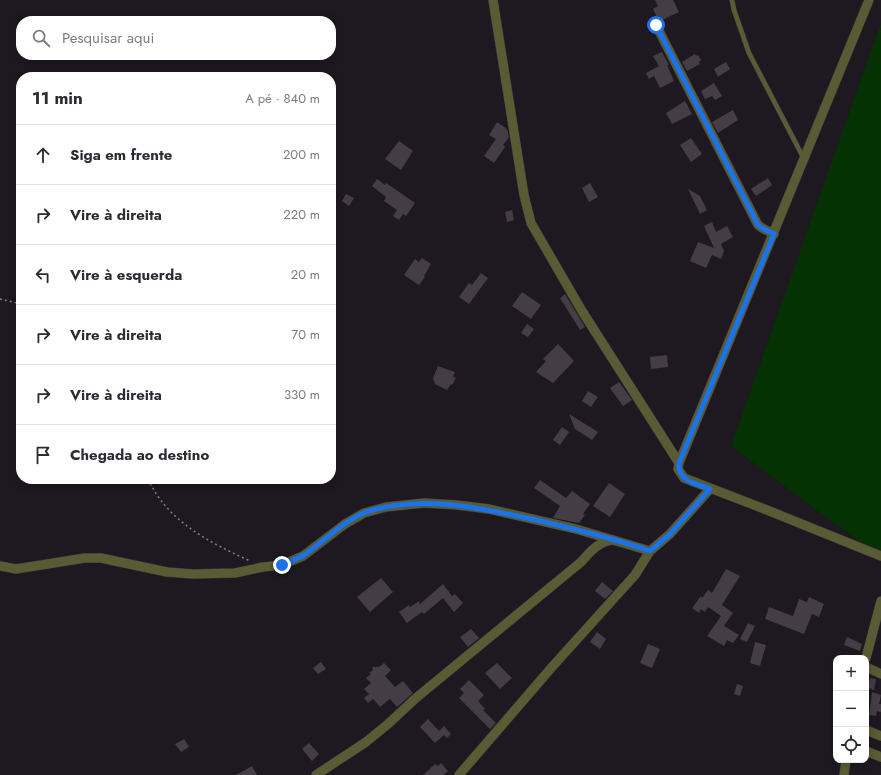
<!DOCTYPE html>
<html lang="pt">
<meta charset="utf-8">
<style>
body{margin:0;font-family:Jost,sans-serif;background:#f7f7f7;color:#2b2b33}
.controls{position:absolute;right:12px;bottom:12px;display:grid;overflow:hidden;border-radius:8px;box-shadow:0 2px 10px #0003}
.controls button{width:36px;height:36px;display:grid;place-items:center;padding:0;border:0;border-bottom:1px solid #e1e1e2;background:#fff;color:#2b2b33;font:20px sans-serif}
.stop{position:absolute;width:12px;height:12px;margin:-9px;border:3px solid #1a73e8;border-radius:50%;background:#fff}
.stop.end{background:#1a73e8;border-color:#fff;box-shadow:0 1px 4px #0008}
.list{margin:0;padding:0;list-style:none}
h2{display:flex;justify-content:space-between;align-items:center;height:52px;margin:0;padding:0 16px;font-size:17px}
h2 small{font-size:13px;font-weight:400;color:#7c7c81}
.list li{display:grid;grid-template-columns:26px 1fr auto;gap:12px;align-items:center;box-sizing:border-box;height:60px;padding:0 16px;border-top:1px solid #e1e1e2}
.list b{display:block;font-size:15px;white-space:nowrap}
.list em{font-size:13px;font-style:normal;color:#7c7c81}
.icon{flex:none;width:22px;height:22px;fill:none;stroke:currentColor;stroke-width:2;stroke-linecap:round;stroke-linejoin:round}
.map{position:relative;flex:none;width:881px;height:775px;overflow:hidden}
.search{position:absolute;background:#fff;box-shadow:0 2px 10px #0003;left:16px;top:16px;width:320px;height:44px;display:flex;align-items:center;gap:10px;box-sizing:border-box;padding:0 14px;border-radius:16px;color:#7c7c81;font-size:15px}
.panel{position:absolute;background:#fff;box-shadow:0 2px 10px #0003;left:16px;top:72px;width:320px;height:412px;border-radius:16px}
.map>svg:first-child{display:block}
.green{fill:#043202}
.building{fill:#443d46}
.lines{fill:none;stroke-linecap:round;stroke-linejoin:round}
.lane-casing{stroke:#3a343c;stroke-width:5.5}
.street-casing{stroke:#3a343c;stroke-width:10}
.path{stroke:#837e85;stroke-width:1.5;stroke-dasharray:2 3;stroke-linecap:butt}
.lane{stroke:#595b34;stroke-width:4.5}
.street{stroke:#595b34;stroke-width:9}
.route{stroke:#1a73e8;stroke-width:5}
</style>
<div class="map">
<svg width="881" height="775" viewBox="0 0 881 775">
<rect width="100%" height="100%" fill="#1e1820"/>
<!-- green -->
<path class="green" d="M881 23V558L731 446Z"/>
<!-- building -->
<path class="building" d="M655 0H673L679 12 660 21 658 19 653 9 658 6Z
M662 52 669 65H667L674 81 660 88 654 76 649 79 646 73 659 66 653 56Z
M695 54 696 56 698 55 701 60 699 62 700 64 687 71 682 62Z
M726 62 730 69 718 77 714 69Z
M714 83 722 96 715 100 712 96 705 99 701 91Z
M685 101 692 114 672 124 666 113Z
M733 110 738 120 718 133 712 122Z
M497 122 507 129 509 137 503 145 505 147 494 163 484 156 496 139 489 135Z
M691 138 702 154 691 162 680 145Z
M399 141 413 151 401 170 385 159Z
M768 178 772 185 756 196 751 189Z
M377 179 385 185 386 183 415 203 406 216 403 214 399 220 393 216 397 210 384 201 386 197 372 186Z
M590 183 598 197 589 202 582 188Z
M688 189 700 196 707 210 700 214Z
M346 194 354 198 349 206 342 201Z
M512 210 514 220 507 222 505 212Z
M712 222 716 232 727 226 733 237 721 244 724 251 721 259 712 255 706 268 690 261 698 242 714 248 704 226Z
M422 258 431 264 424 276 425 277 419 285 404 275 415 259 419 262Z
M481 273 488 278 469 304 459 297 469 283 472 285Z
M522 292 541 305 531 319 512 306Z
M565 294 585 327 580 330 560 298Z
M527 324 534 329 528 337 521 333Z
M558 344 574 361 553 383 536 372 546 361 543 359Z
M667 355 668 367 651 369 650 357Z
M438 366 455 372 453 377 456 378 452 385 451 384 447 390 435 384 433 378Z
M619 382 632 400 623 406 610 388Z
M588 391 598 397 591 407 582 401Z
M569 414 598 432 592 440 575 429Z
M562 427 569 432 560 445 553 440Z
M540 480 566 498 572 491 590 504 583 514 585 515 579 523 553 518 560 506 534 488Z
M609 483 625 494 610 517 593 506Z
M726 569 740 576 722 605 733 613 724 626 739 635 733 643 727 640 724 646 707 636 721 616 708 607 705 612 701 609 699 613 692 608 701 596 702 598 708 590 712 593Z
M381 578 393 592 370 612 357 597Z
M602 582 613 591 605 599 595 591Z
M443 584 452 596 455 594 463 603 454 612 443 598 424 614 422 612 407 623 399 612 409 605 410 607 419 601 420 604Z
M809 597 824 604 819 617 812 614 804 634 765 619 769 607 793 616 799 599 807 602Z
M748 623 755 626 747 642 740 639Z
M471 629 479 638 468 647 460 637Z
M597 632 606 639 600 649 590 642Z
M847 637 862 644 860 651 844 645Z
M755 642 766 645 760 666 750 663Z
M648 644 660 649 652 668 640 663Z
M321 662 326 669 318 674 313 668Z
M384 663 391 670 385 676 395 687 403 681 413 693 397 707 390 699 380 707 373 699 368 703 364 698 369 694 364 689 371 683 366 678 371 674 369 673 373 670 372 667H379Z
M497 663 512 678 500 689 485 673Z
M870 678 876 679 874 690 868 688Z
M469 680 484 695 478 701 485 709 483 710 496 723 490 729 459 698 464 693 460 689Z
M737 684 743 686 740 696 734 694Z
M872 692 881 695 879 704H881V712L877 711 876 716 869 715Z
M428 719 439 731 444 726 451 734 447 738 444 735 435 743 420 727Z
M184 739 189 747 181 752 175 744Z
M309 743 319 754 312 761 302 749Z
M441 763 448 771 443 775H423L435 764 438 766Z
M252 766 257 775H236Z"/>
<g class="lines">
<defs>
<path id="lane" d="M732 0 734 10 749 53 804 159"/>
<path id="street" d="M493 0 524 195 531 223 582 311 679 463
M869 0 679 463 678 469 684 478 767 510 881 556
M656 25 758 225 762 228 774 234
M0 566 16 569 85 558H101L167 572 193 574 235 573 263 567 282 565 303 556 345 524 364 513 386 507 424 503 457 505 489 509 576 529 650 551
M866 658 881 601
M866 667 881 674
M866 730 881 736
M866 751 881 757
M316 775 366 742 388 724 416 698 581 562C590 552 598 542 612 540
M459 775 552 667 635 575 650 551 670 534 710 489
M844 775 846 760"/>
</defs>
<!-- lane casing -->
<use href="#lane" class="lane-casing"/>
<!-- street casing -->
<use href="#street" class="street-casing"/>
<!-- path -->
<path class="path" d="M0 299 17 303 21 306
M148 479C168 522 209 542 250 561"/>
<!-- lane -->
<use href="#lane" class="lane"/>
<!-- street -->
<use href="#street" class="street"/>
</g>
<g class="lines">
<!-- route -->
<path class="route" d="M282 565C289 562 297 559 304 555 323 542 345 520 366 512 422 494 481 508 536 520 575 529 613 538 650 551L670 534 710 489C697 484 677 481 679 463L774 234 762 228 758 225 656 25"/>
</g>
</svg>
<div class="controls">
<button>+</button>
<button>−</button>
<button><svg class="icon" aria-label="locate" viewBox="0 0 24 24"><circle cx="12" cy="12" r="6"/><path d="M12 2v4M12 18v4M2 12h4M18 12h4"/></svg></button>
</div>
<div class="stop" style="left:656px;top:25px"></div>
<div class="stop end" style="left:282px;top:565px"></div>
<div class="search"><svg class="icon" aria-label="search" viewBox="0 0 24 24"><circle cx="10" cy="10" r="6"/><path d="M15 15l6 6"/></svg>Pesquisar aqui</div>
<section class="panel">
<h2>11 min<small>A pé · 840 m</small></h2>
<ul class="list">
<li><svg class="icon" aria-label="ahead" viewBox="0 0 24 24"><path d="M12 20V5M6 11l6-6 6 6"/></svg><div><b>Siga em frente</b></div><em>200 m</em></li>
<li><svg class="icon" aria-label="right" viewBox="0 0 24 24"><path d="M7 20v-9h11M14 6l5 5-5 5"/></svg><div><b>Vire à direita</b></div><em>220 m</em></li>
<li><svg class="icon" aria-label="left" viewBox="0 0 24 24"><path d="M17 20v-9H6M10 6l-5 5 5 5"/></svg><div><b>Vire à esquerda</b></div><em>20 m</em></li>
<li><svg class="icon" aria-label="right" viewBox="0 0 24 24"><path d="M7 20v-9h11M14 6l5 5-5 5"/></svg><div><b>Vire à direita</b></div><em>70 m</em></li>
<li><svg class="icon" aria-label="right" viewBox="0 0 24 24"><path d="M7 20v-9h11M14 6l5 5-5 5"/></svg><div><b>Vire à direita</b></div><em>330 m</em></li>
<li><svg class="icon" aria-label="arrive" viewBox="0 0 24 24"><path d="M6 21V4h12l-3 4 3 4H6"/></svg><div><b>Chegada ao destino</b></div></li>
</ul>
</section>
</div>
